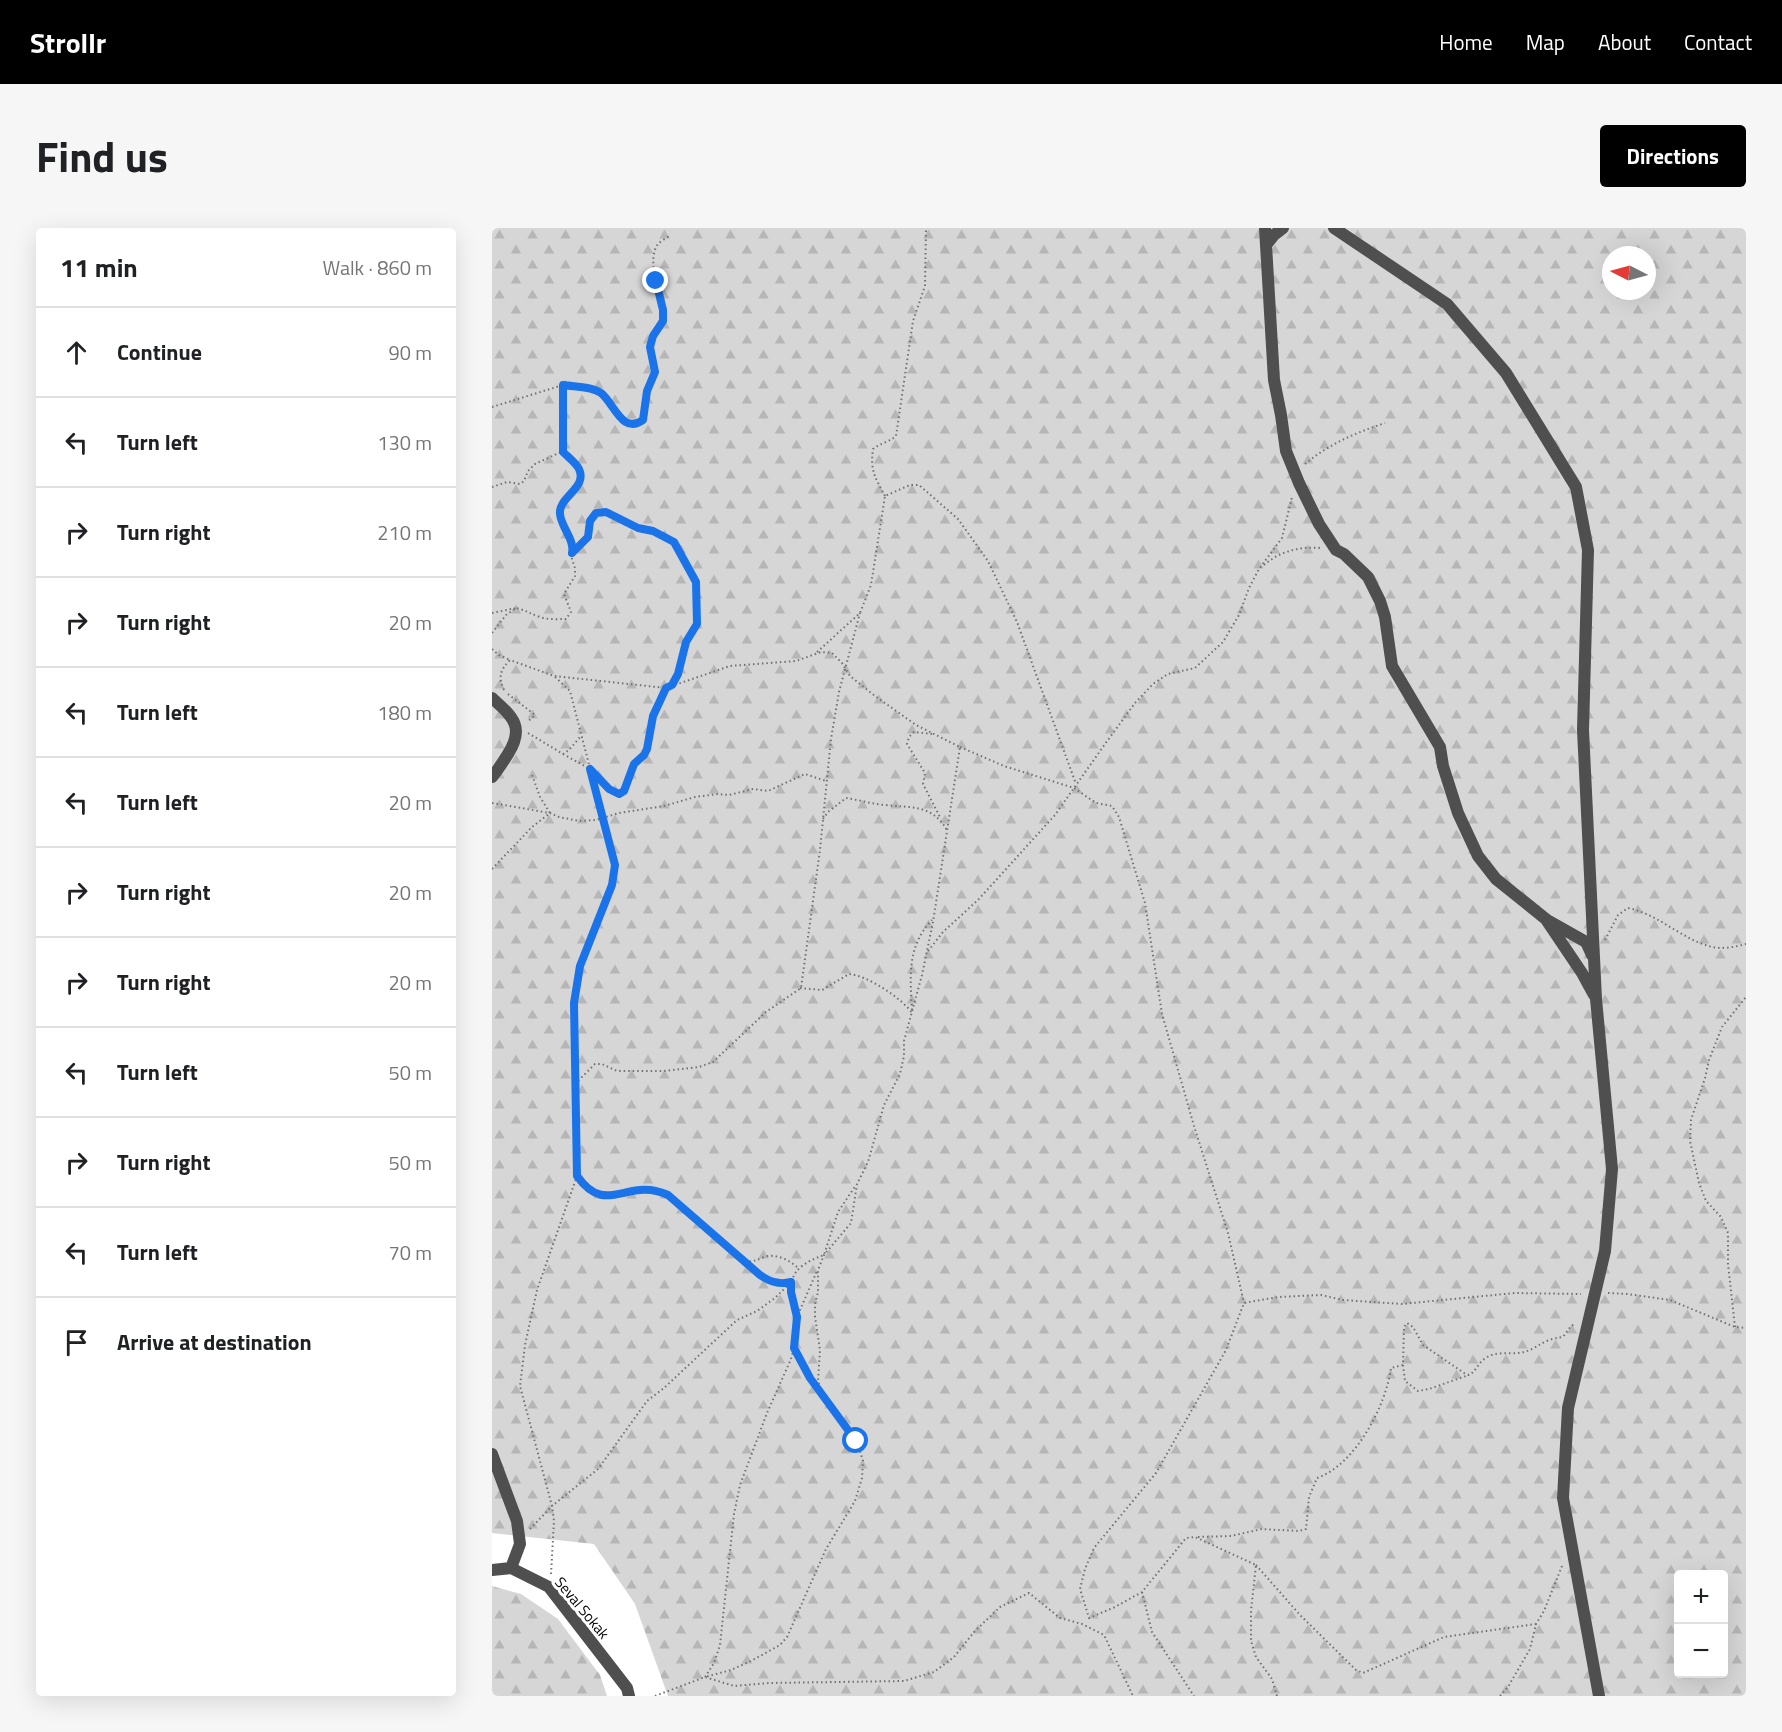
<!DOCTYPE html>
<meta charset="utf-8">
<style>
body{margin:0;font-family:"Titillium Web",sans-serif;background:#f6f6f6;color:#202124}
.controls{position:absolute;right:18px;bottom:18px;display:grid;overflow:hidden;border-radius:6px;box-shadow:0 6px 24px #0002}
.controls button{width:54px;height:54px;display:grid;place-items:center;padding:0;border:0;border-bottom:2px solid #e0e0e0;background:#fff;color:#202124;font:30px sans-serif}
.compass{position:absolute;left:1110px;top:18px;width:54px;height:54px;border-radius:50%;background:#fff;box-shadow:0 6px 24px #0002;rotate:276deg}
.stop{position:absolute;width:18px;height:18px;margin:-14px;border:4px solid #1a73e8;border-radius:50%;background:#fff}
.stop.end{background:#1a73e8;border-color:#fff;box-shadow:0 2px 6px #0008}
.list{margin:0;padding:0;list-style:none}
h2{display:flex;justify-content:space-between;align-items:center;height:78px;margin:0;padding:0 24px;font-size:26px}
h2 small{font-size:20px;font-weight:400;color:#757577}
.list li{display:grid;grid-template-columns:39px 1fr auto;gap:18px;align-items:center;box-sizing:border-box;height:90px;padding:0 24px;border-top:2px solid #e0e0e0}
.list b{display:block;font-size:22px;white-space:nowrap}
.list em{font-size:20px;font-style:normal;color:#757577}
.icon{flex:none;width:33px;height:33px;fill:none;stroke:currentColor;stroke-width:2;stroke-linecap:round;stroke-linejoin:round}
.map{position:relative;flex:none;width:1254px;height:1468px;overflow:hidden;border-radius:6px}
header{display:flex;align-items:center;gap:36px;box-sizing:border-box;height:84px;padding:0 30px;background:#000;color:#fff}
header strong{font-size:28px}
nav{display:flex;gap:33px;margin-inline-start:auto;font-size:21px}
.intro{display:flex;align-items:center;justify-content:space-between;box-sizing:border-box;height:144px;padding:0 36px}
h1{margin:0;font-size:42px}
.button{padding:15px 27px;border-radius:6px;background:#000;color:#fff;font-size:21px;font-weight:700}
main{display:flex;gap:36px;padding:0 36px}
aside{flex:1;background:#fff;border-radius:6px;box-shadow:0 6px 24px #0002}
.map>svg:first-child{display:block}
.forest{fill:url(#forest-firs);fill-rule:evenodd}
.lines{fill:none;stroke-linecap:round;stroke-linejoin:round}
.path{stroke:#717171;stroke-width:2;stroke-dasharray:1.5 3;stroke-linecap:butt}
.street{stroke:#4f4f4f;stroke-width:12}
.route{stroke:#1a73e8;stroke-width:8}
.labels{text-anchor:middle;stroke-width:6;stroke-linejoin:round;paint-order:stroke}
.street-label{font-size:15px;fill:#000;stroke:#fff}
</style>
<header>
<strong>Strollr</strong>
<nav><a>Home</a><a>Map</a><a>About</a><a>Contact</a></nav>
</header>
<div class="intro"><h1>Find us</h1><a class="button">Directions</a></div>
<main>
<aside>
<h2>11 min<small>Walk · 860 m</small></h2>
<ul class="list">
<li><svg class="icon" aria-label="ahead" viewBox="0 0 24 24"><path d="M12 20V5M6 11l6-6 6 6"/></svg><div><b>Continue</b></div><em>90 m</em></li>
<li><svg class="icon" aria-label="left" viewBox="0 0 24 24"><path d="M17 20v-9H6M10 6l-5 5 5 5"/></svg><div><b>Turn left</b></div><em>130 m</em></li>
<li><svg class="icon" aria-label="right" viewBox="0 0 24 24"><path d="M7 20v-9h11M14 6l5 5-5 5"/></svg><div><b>Turn right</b></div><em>210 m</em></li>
<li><svg class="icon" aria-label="right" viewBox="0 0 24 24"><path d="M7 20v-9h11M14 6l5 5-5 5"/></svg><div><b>Turn right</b></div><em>20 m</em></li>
<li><svg class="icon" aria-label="left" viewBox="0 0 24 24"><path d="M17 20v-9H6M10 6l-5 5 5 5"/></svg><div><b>Turn left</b></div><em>180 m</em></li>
<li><svg class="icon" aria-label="left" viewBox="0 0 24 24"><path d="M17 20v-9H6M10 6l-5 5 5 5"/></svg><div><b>Turn left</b></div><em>20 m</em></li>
<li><svg class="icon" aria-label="right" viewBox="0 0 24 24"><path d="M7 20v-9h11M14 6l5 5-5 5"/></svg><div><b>Turn right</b></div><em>20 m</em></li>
<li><svg class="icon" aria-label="right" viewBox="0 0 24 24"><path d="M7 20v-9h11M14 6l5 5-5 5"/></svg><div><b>Turn right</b></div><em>20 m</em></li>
<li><svg class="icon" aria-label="left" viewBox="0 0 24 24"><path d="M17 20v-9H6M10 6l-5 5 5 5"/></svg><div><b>Turn left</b></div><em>50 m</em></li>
<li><svg class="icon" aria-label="right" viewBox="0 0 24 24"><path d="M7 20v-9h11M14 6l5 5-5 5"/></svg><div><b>Turn right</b></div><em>50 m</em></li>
<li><svg class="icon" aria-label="left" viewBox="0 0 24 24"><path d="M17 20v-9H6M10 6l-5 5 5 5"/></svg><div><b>Turn left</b></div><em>70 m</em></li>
<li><svg class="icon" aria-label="arrive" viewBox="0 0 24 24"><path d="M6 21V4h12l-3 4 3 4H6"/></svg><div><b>Arrive at destination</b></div></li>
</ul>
</aside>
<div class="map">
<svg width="1254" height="1468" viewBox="0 0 1254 1468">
<defs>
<pattern id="forest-firs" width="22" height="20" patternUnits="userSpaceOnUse" patternTransform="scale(1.5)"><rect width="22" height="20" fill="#d6d6d6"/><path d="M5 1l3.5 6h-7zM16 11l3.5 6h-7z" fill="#b6b6b6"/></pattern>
</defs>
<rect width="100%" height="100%" fill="#fff"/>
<!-- forest -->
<path class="forest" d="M0 0H1254V1468H176L143 1376 102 1316 0 1305ZM1119 27H1155V63H1119ZM1186 1346H1232V1446H1186Z
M0 1358 29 1366 66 1391 108 1447 115 1468H0Z"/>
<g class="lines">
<!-- path -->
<path class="path" d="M0 179 71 157
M813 236C837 216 863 205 893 195
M0 259 15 254 28 256 32 253 36 243 43 236 71 223
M393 268C383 249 378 243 381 221 389 215 397 214 404 208L421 93 433 58 434 0
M80 325 96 309 98 293 104 285C121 283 131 294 146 300 158 304 170 306 180 313 198 327 212 377 204 398 201 406 195 411 193 418 188 432 187 445 180 457
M772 337C787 324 807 318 828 320
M0 385 24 380
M0 405 14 387 24 380C33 382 39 386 48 389 56 392 66 391 74 391L79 384 72 366 83 348V340L80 331 81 319 67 287 68 279 84 260 88 247 87 239 71 223V157C83 159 99 158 108 165 121 175 130 207 151 192L155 163 163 144 158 119 161 108 171 93 172 87C168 70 154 32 166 16 169 13 174 10 178 8
M0 421 7 427 18 432
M325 424 368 385 379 357 393 268 418 257H427L466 291 496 333 525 394 584 556
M12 462C6 449 8 442 18 432L62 448 174 460 238 438 304 433 329 424 340 425 350 435 358 448 383 468 424 497 468 519 441 694 430 747 412 813V828L408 846 392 877 376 934 365 956 359 995 332 1027 326 1042V1064L323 1076V1089L328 1122 326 1153 331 1168 365 1213 371 1233 370 1250 363 1273 334 1321 295 1409 288 1417 259 1433 239 1442 213 1449
M16 466 43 487 35 494
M36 505 71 526 77 522 89 508
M440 506 422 504 417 509 415 516 433 545 431 556 449 591
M468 519 512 538 582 560 604 575 620 578 627 589 653 675 670 786 702 898 736 1005 752 1075
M71 526 98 541 117 562 127 566 132 563 142 536 152 527 155 521 161 488 173 460
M0 575 58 585 67 589 87 593 104 592 127 585 172 578 203 569 226 566 237 567 261 561 276 563 313 546 334 553
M331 591 336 584 354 570C367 572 380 576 393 577 420 580 441 576 456 604
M0 641 40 599 58 585 48 569 40 547
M1113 712 1126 687 1136 680C1166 686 1188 710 1217 718 1228 722 1243 719 1254 716
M436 723 451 704 486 672 563 587 613 516 643 475 661 456 676 446 703 440 731 414 747 387 757 360 767 341 790 310 800 269
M308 760 330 762 357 746C374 747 410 770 420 785
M420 782C418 748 415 718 440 692
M83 856 103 836H110L125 843H172L207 839 221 834 274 784 309 760 328 622 339 511 347 464 368 385
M85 948 101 965 113 969 153 960 165 962 176 967 268 1047C278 1054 287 1057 299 1054
M253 1033C261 1034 265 1032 272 1029 283 1025 298 1032 306 1040
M1116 1065 1135 1066 1178 1072 1243 1099 1254 1100
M305 1089C296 1054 294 1041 332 1027L346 984 364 957
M1243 1099 1236 1036V1005L1229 989 1214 973 1207 955 1198 913 1199 892 1213 850 1217 832 1230 799 1254 769
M303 1122 329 1166
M911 1137 913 1153 926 1163 937 1161 977 1147
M38 1301 60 1278 28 1158 33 1117 45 1062 85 948 82 775 88 738 120 657 123 637 78 463 62 448
M706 1309 739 1308 770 1301 807 1303 814 1301 817 1269 825 1250C863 1237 894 1178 899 1140L911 1137 912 1099 915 1095 921 1099 931 1117 972 1145 977 1147C985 1143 986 1134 994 1130 1003 1123 1017 1126 1027 1125 1046 1122 1049 1111 1071 1109L1079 1098 1083 1096
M764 1337 808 1387 864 1442 871 1445 952 1409 1044 1396
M59 1346 62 1293 60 1278 106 1241 155 1173 172 1160 245 1092 265 1083 283 1070 299 1054
M650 1364 660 1404 702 1468
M213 1449 222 1435 228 1417 242 1286 248 1257 275 1185 299 1131 302 1120 305 1089 325 1043
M163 1468 213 1449 242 1458 277 1455 412 1453 442 1444 462 1429 482 1404 508 1379 537 1365 568 1390 590 1396 612 1407 641 1468
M785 1468 780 1451 764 1429 759 1413V1383L764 1337 703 1309 694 1310 650 1364 623 1379 597 1390 588 1361 593 1341 602 1320 664 1245 734 1122 752 1075 786 1069 829 1067 851 1072 910 1076 1023 1065 1089 1066
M1008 1468 1016 1459 1038 1421 1044 1396 1052 1383 1070 1338"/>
<!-- street -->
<path class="street" d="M773 0 782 152 789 187 794 223 807 255 827 296 844 322 852 326 876 349 888 373 893 389 900 438 948 519 951 538 966 585 986 628 1004 651 1055 692 1094 714 1100 727
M842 0 955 76 1014 145 1084 259 1096 322 1091 502 1104 771 1120 941 1113 1023 1076 1180 1071 1270 1107 1468
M774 17 782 7 791 0
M0 470C21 489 33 499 16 526 11 534 6 542 0 549
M1055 693 1090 745 1102 767
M0 1226 25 1293 28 1316 19 1340
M0 1342 19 1340 57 1359 135 1460 137 1468"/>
</g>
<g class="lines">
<!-- route -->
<path class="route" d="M164 53 171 82V93L161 108 158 119 163 144 155 163 151 192C130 207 122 175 109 165 99 158 83 159 71 157V224C76 229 84 235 87 241 96 260 66 269 68 286 69 299 83 312 80 325L96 309 98 293 104 285 114 284 146 300 161 303 182 314 204 354 205 396 194 414 186 446 180 457 174 460 161 488 155 521 152 527 142 536 132 563 127 566 117 561 98 541 123 637 120 657 88 738 82 775 85 948C115 990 135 948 176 967L268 1047C278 1054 287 1057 299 1054V1064L305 1089 302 1120 318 1150 364 1213"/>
</g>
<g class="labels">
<!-- street labels -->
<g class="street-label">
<text transform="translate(90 1380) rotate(50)" y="5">Seval Sokak</text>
</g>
</g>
</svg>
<div class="controls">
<button>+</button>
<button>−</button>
</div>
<svg class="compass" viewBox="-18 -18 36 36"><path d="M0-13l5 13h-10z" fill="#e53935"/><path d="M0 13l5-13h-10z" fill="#757577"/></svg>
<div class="stop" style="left:364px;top:1213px"></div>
<div class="stop end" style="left:164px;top:53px"></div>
</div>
</main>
